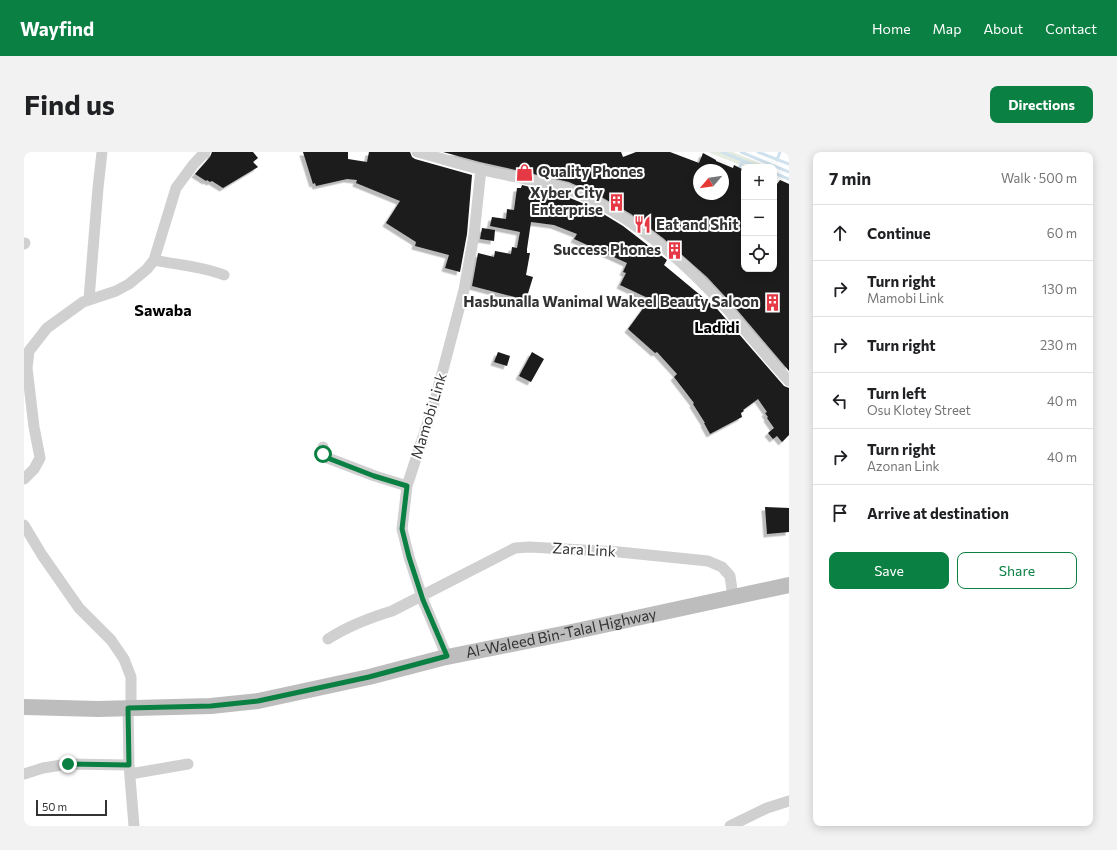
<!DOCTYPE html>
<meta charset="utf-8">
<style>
body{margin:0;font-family:Commissioner,sans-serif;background:#f2f2f2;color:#202124}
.controls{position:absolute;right:12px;top:12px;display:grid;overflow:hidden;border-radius:8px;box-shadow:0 2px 10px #0003}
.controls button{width:36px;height:36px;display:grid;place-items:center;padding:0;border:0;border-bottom:1px solid #e0e0e0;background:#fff;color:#202124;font:20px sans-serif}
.compass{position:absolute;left:669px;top:12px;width:36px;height:36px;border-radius:50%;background:#fff;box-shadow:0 2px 10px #0003;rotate:241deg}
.scale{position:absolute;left:12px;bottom:10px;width:71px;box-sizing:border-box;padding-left:4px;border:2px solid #333;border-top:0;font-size:11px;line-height:14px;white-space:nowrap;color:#333;-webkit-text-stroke:3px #fff;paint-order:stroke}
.stop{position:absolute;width:12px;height:12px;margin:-9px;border:3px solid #0b8043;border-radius:50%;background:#fff}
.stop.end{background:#0b8043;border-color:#fff;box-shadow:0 1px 4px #0008}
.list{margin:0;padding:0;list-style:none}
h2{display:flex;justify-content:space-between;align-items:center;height:52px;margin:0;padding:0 16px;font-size:17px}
h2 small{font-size:13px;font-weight:400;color:#757577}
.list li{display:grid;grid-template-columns:26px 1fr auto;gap:12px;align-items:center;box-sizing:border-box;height:56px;padding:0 16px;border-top:1px solid #e0e0e0}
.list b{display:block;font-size:15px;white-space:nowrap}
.list p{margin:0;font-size:13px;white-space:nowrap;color:#757577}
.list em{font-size:13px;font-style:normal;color:#757577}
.actions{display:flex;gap:8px;padding:12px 16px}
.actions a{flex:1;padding:9px 0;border:1px solid #0b8043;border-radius:8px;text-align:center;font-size:14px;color:#0b8043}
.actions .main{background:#0b8043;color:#fff}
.icon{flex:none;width:22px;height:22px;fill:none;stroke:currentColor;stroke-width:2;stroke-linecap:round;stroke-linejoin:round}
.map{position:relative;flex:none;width:765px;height:674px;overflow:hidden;border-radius:8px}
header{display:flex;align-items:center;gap:24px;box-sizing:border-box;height:56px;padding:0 20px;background:#0b8043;color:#fff}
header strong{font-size:19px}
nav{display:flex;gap:22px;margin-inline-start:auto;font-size:14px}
.intro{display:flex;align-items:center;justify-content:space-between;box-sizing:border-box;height:96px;padding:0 24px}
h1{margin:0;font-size:28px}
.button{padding:10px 18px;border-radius:8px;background:#0b8043;color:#fff;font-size:14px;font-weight:700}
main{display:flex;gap:24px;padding:0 24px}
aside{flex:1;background:#fff;border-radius:8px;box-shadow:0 2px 10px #0003}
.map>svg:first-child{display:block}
.green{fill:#e6ecdf}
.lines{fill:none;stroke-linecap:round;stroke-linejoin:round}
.stream{stroke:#cfe2ee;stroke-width:3}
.building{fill:#1a1a1a;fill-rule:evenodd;filter:url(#shadow)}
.street{stroke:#d0d0d0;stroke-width:11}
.secondary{stroke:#bdbdbd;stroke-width:16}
.route{stroke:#0b8043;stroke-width:5}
.labels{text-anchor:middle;stroke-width:4;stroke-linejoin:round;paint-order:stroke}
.poi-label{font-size:15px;font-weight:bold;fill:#333;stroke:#fff;text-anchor:end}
.street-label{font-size:15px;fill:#333;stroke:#fff}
.neighbourhood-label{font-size:16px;font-weight:bold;fill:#000;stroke:#fff}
</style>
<header>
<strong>Wayfind</strong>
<nav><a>Home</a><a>Map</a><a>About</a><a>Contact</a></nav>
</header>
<div class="intro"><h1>Find us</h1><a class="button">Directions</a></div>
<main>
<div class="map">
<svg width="765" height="674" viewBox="0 0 765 674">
<defs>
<filter id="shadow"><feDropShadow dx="-3.5" dy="3.5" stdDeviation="0" flood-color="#0004"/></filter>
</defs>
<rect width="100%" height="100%" fill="#fff"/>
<!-- green -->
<path class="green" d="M684 0H709L745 15H721Z"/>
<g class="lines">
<!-- stream -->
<path class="stream" d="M698 0 734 15
M717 0 765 20
M734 0 765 12
M753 8 756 0
M713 19 719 9
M750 21 765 27"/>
</g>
<!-- building -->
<path class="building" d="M188 0H229L234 6 229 10 234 15 199 36 188 29 186 30 183 28 182 29 171 22 186 5Z
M279 0H324V7L343 10 345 0H386L388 5 391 7 448 23 443 82 436 120 421 116 425 103 391 94 392 90 362 71 376 49 332 31 333 28 323 27 292 34 291 31 289 32Z
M419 0H597L599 5 612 0H646L675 11 679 1 692 8V9L709 16 710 13 720 18V117H750V36L756 28 765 32V219L709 153 683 125 639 86 607 62 574 43 545 30 456 10ZM675 18H699V42H675Z
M498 33 541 44 568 55 599 74 643 108 640 113 687 152 688 151 760 234 765 236V283L758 290 753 284 749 287 744 281 750 276 743 266 744 265 741 261 743 260 734 247 719 258 720 259 717 261 718 265 686 282 680 271H681L669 252 670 251 650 225 653 222 633 200 631 201 604 177 626 147 596 133 602 121 599 120 603 111 550 87 553 82 530 73 507 70 503 97V101H506L502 123 509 125 502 148 448 134 454 101 470 105 471 99 487 102 488 95 493 96 496 80 466 74 468 65 482 67 483 57 490 58 493 36H497Z
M458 76 471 78 470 89 456 87Z
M474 200 486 204 483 214 470 210Z
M508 200 520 207 507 230 495 224Z
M741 355 765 356V380L743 382Z"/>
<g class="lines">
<!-- street -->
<path class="street" d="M393 0C417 6 440 14 463 19 490 25 517 29 543 37 558 42 573 50 587 58 631 84 670 120 704 158 724 182 744 206 765 229
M0 92 1 91
M130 108C153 113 177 114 200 123
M65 147 74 36 78 0
M299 295V302L301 305 351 324 383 334
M0 327 10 317 16 306 10 275 3 216 5 199 23 176 59 150 92 139 105 132 123 117 130 108 152 36 169 13 181 0
M0 373 18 403 55 456 87 488 100 507 107 525V556
M304 487C324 474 345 466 368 459L491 396 505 395 595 400 684 409 698 415 706 424 709 445
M423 505 399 448 385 405 378 377 383 334 411 248 440 138 450 83 457 17
M104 556 105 613 110 674
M0 622 19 616 44 612 105 613
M106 622 164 612
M706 674 743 656 765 649"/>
<!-- secondary -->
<path class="secondary" id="s1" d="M0 555 74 557 187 554 234 549 345 525 418 506 543 481 765 433"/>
</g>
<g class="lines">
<!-- route -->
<path class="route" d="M44 612 105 613 104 556 187 554 234 549 345 525 423 504 399 448 385 405 378 377 383 334 350 324 301 305 299 302"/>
</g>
<!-- icons -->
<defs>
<symbol id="shop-bare" viewBox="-9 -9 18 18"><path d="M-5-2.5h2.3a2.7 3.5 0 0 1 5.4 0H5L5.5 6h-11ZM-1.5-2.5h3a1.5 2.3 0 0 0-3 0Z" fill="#e63946" stroke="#fff" stroke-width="2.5" paint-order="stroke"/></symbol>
<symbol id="building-bare" viewBox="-9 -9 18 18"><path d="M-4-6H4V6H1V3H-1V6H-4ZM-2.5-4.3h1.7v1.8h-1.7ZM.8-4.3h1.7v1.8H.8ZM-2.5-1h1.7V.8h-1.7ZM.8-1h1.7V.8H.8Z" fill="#e63946" stroke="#fff" stroke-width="2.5" paint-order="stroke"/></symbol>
<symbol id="restaurant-bare" viewBox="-9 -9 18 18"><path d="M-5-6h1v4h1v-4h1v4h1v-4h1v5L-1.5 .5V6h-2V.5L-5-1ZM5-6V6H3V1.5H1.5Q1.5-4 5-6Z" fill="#e63946" stroke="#fff" stroke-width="2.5" paint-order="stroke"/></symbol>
</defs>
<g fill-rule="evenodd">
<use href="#shop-bare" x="488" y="8" width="25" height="25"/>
<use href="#building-bare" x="580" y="38" width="25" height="25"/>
<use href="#restaurant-bare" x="606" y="60" width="25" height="25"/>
<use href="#building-bare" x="638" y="86" width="25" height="25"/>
<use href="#building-bare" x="736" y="138" width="25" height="25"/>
</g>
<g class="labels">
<!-- poi labels -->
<g class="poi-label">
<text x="514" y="25" text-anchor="start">Quality Phones</text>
<text x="579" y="46">Xyber City<tspan x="579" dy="17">Enterprise</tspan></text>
<text x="632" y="78" text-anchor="start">Eat and Shit</text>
<text x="637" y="103">Success Phones</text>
<text x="735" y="155">Hasbunalla Wanimal Wakeel Beauty Saloon</text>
</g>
<!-- street labels -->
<g class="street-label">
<text transform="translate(405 264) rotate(-73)" y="5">Mamobi Link</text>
<text transform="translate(560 398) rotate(3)" y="5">Zara Link</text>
<text dy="5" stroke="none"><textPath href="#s1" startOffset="545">Al-Waleed Bin-Talal Highway</textPath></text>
</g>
<!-- neighbourhood labels -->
<g class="neighbourhood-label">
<text x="139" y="164">Sawaba</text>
<text x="693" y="181">Ladidi</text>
</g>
</g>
</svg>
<div class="controls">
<button>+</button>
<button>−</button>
<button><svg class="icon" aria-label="locate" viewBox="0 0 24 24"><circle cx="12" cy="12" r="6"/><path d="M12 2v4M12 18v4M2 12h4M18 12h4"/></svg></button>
</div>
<svg class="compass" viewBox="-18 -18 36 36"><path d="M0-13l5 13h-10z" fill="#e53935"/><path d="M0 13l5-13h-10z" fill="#757577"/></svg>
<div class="scale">50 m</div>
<div class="stop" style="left:299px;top:302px"></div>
<div class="stop end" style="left:44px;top:612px"></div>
</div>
<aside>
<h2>7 min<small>Walk · 500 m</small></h2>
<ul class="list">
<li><svg class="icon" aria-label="ahead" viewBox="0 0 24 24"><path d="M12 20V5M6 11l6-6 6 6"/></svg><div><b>Continue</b></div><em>60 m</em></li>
<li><svg class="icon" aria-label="right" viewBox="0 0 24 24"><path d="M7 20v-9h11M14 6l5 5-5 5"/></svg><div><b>Turn right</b><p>Mamobi Link</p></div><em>130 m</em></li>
<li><svg class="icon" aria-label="right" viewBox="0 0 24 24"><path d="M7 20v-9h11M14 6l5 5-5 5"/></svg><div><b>Turn right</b></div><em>230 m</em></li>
<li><svg class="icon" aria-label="left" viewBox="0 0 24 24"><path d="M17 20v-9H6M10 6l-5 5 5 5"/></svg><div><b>Turn left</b><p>Osu Klotey Street</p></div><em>40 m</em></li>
<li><svg class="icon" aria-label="right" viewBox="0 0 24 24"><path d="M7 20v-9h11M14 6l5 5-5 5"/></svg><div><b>Turn right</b><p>Azonan Link</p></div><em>40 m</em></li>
<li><svg class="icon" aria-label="arrive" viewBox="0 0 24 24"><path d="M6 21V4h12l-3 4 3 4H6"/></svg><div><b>Arrive at destination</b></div></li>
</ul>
<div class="actions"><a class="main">Save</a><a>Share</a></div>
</aside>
</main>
